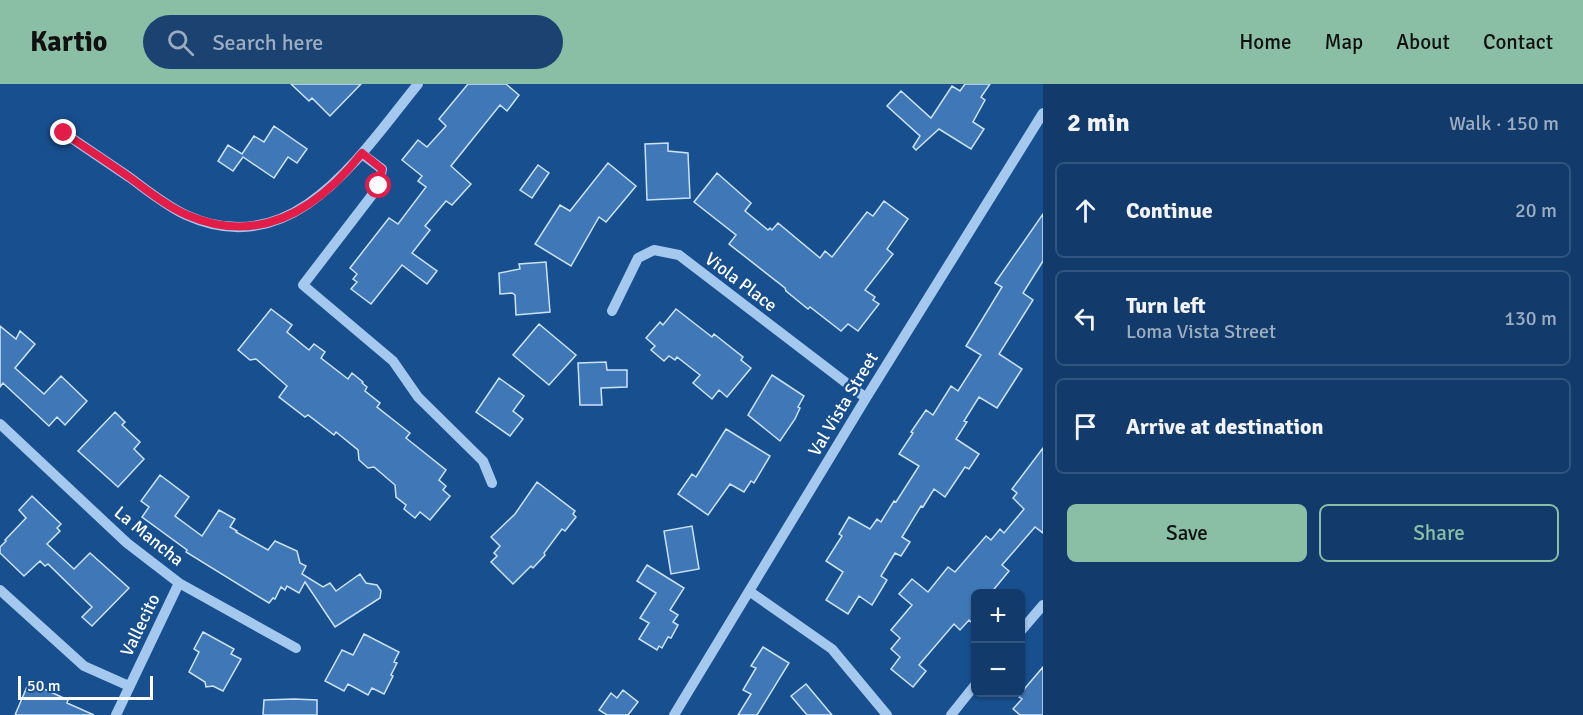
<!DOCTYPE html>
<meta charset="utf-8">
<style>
body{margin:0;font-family:Signika,sans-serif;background:#1b4271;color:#f1f3f6}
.controls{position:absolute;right:18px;bottom:18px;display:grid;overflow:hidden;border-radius:9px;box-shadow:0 2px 4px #0004}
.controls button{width:54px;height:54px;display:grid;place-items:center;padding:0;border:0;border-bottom:2px solid #31557e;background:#123b6b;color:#f1f3f6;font:30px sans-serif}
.scale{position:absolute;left:18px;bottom:15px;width:135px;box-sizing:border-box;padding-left:6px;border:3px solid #fff;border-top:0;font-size:16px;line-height:21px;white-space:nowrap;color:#fff;-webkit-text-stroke:4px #184f8f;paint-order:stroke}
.stop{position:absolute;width:18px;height:18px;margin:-14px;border:4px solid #e11d48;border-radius:50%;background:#fff}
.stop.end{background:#e11d48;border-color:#fff;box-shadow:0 2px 6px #0008}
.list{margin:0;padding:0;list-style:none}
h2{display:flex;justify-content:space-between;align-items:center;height:78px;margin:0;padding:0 24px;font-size:26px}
h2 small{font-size:20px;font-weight:400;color:#9cadc1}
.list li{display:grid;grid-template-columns:39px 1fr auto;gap:18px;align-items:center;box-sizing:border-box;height:96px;margin:0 12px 12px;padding:0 12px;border:2px solid #31557e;border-radius:9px}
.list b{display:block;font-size:22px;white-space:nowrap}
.list p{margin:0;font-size:20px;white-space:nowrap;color:#9cadc1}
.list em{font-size:20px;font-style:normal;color:#9cadc1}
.actions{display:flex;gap:12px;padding:18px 24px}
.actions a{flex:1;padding:14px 0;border:2px solid #8abfa5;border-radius:9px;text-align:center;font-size:21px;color:#8abfa5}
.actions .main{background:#8abfa5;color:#111}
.icon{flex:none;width:33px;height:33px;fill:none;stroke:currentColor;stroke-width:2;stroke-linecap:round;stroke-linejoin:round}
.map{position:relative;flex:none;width:1043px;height:631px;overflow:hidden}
header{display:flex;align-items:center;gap:36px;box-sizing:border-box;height:84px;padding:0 30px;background:#8abfa5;color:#111}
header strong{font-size:28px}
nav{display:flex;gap:33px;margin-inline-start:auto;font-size:21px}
.search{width:420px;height:54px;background:#1b4271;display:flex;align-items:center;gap:15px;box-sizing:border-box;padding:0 21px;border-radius:33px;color:#9cadc1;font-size:22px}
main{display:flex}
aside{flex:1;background:#123b6b}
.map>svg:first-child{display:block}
.building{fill:#4078b7;stroke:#cbe2fb;stroke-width:1.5}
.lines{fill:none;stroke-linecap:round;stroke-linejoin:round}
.minor{stroke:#a5c8ef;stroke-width:10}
.route{stroke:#e11d48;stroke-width:8}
.labels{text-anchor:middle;stroke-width:5;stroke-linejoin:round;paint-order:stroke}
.street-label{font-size:18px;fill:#fff;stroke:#184f8f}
</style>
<header>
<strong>Kartio</strong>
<div class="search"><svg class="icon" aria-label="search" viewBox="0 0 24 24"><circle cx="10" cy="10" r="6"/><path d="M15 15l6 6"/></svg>Search here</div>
<nav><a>Home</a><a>Map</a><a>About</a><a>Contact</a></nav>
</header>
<main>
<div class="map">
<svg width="1043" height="631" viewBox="0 0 1043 631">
<rect width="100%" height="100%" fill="#184f8f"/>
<!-- building -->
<path class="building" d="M291 0H361L330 32 312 14 309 17Z
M468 0H506L519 11 507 27 500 21 451 82 471 100 452 121 446 117 425 142 430 146 412 169 437 187 427 200 402 181 371 220 351 205 357 198 353 195 357 190 350 184 389 134 398 140 426 103 418 97 422 92 402 76 418 56 427 63 446 42 439 35Z
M965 0H990L981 13 985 16 973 38 984 45 971 65 939 45 916 66 913 63 920 52 887 22 901 7 931 34 952 2 960 7Z
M274 42 307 65 297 79 288 73 274 94 243 73 233 87 218 77 228 61 242 70 254 52 264 58Z
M668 59V67L688 69 690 114 647 116 645 60Z
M608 79 636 102 606 138 599 133 571 182 535 160 560 121 570 127Z
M538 81 549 89 532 114 520 106Z
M717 89 751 119 745 127 768 146 770 144 772 146 778 139 820 174 825 167 832 173 867 128 873 132 884 117 908 135 887 165 893 170 865 206 875 213 873 216 879 220 858 247 848 240 841 247 810 223 808 225 786 207 785 204 729 160 736 151 694 118Z
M1043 130V177L1023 209 1033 216 999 270 1022 285 997 324 979 313 964 337 967 338 956 355 979 370 969 385 965 383 945 413 934 405 923 423 921 422 902 453 910 458 901 472 895 469 881 492 887 496 872 521 859 512 848 530 826 516 843 488 826 477 842 452 839 450 849 433 870 445 877 435 881 438 894 417 896 418 919 382 899 370 913 349 911 348 926 326 933 331 951 302 958 307 981 271 966 262 1002 203 995 199Z
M546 178 550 228 516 231 515 211 512 209 500 210 499 189 520 185 519 180Z
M271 225 292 241 287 248 309 266 314 260 325 268 321 274 348 295 352 289 363 298 362 299 367 303 365 307 380 319 377 323 410 349 406 354 446 386 439 396 446 402 443 406 450 412 430 436 420 428 415 434 404 425 406 421 396 413 395 401 374 383 368 384 359 376 358 366 336 348 334 351 308 331 305 333 279 313 287 302 256 275 250 276 238 266Z
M676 225 712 253 714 250 743 273 741 276 751 284 727 313 719 306 712 315 693 299 700 291 677 273 675 276 669 272 664 277 651 266 655 262 646 254 660 238 663 241Z
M539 240 576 271 549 301 513 271Z
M0 242 16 255 20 247 35 260 15 284 44 310 61 292 87 317 65 341 57 333 49 342 3 299 0 303Z
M606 278 607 286H627V303L601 304 602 321H580L578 279Z
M772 291 804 312 798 323 800 324 795 335 780 357 748 331Z
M499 294 524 312 513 327 523 335 510 352 476 328Z
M115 328 125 338 122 341 140 358 134 365 144 375 118 403 78 367Z
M726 345 770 372 754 399 751 397 744 408 730 400 708 431 678 410 692 390 696 393Z
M1043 364V449L1035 443 1002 481 1009 487 990 510H975V542L969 536 960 546 954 540 919 581 926 587 913 603 891 585 900 573 891 565 900 554 891 546 912 521 899 510 912 495 928 508 948 483 955 488 986 452 991 456 1000 445 1004 449 1024 425 1013 414 1017 409 1012 405Z
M160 391 189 413 175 432 202 452 219 426 235 435 230 443 237 447 236 448 268 466 275 457 297 467 300 479 306 482 302 490 323 503 330 499 336 507 360 490 366 499 377 501 381 507 380 514 335 543 305 498 299 509 287 502 285 506 281 503 275 515 273 514 269 519 186 468 187 466 142 433 149 423 141 417Z
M537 398 575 427 573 430 576 433 565 447 562 445 544 469 545 471 533 484 531 482 513 500 491 478 497 472 494 469 500 462 491 453 515 430Z
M32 412 61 440 57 444 60 447 47 460 74 485 90 469 129 504 92 542 82 533 92 523 48 480 45 482 40 477 24 492 0 469V463L6 457 5 456 26 434 19 426Z
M692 442 699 485 671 490 664 447Z
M647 481 684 504 670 526 678 531 673 538 678 541 671 554 668 553 662 564 659 562 657 566 639 555 649 539 640 534 656 509 637 497Z
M203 548 234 565 231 570 241 575 223 607 213 602 206 603 205 598 189 588 199 568 194 565Z
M364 550 399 568 394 578 397 579 391 591 393 592 384 610 372 604 368 611 348 600 344 607 325 597 342 566 353 571Z
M763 563 789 579 757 631H738L751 610 743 606 756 584 751 582Z
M1043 583V631H1020L1013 625 1022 615 1019 613 1026 603Z
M29 598 68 616 67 619 94 631H15Z
M806 600 832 631H807L791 612Z
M623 606 638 618 628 631H607L599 626 611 609 617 614Z
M294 615 317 616V631H263L264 616Z"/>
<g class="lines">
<!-- minor -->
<path class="minor" d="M64 49C86 64 107 78 129 93 147 106 165 121 186 131 293 180 360 71 418 0
M362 70 382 85 379 102 303 201 393 277 418 313 483 377 492 399
M612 227 638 174 654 166 679 171 866 314
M0 340 127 459 179 499 296 564
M0 506 84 582 129 602
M749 507 832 565 887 631
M1020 548 1043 521
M116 631 179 499
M674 631 866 314 1043 29
M951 631 975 601"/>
</g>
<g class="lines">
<!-- route -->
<path class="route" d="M64 49C86 64 108 78 129 93 147 106 166 122 187 131 259 162 317 126 362 69L382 85 379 102"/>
</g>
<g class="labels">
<!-- street labels -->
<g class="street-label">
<text transform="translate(741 198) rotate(37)" y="6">Viola Place</text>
<text transform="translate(843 320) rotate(-59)" y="6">Val Vista Street</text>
<text transform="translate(149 452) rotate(39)" y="6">La Mancha</text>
<text transform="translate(140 541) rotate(-64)" y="6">Vallecito</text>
</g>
</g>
</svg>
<div class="controls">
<button>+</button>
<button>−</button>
</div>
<div class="scale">50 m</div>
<div class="stop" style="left:379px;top:102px"></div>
<div class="stop end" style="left:64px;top:49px"></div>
</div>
<aside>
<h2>2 min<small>Walk · 150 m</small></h2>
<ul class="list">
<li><svg class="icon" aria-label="ahead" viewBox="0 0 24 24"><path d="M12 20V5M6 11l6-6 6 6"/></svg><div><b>Continue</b></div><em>20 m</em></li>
<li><svg class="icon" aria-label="left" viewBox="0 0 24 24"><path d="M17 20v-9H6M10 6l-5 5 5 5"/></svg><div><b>Turn left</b><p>Loma Vista Street</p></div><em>130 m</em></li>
<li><svg class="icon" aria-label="arrive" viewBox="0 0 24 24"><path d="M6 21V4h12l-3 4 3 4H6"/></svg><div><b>Arrive at destination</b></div></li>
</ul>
<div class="actions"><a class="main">Save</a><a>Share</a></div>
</aside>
</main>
